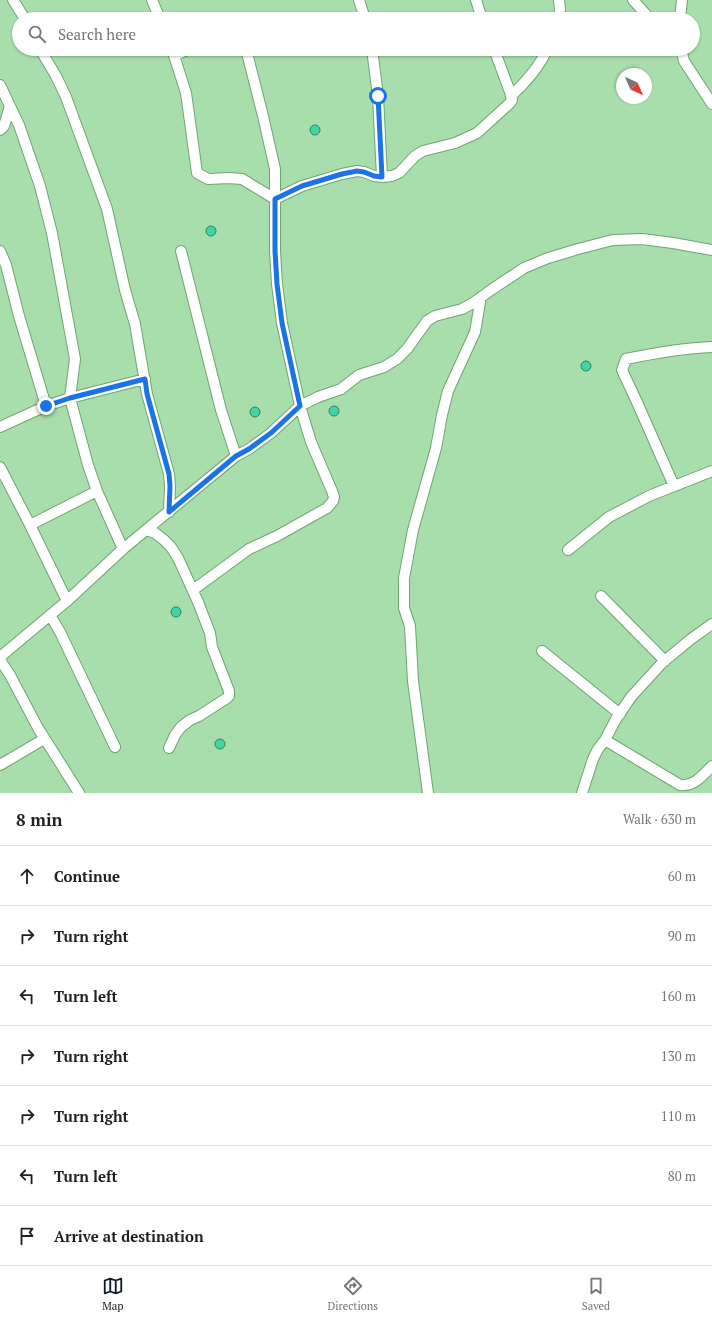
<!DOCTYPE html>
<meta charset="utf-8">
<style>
body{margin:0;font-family:"PT Serif",serif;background:#f2f2f2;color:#202124}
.compass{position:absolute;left:616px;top:68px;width:36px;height:36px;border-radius:50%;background:#fff;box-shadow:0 1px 3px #0004;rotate:135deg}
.stop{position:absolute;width:12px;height:12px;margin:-9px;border:3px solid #1a73e8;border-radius:50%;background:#fff}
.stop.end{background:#1a73e8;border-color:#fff;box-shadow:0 1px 4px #0008}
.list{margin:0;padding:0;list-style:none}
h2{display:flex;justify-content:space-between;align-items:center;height:52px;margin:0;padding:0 16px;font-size:17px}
h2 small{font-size:13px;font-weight:400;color:#757577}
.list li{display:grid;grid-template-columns:26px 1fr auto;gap:12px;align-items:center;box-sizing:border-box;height:60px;padding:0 16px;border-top:1px solid #e0e0e0}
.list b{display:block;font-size:15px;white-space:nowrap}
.list em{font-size:13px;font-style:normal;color:#757577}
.icon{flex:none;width:22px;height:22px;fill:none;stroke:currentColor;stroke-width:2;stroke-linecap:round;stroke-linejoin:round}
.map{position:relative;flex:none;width:712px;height:793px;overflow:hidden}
.search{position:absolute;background:#fff;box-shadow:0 1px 3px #0004;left:12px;right:12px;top:12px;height:44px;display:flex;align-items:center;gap:10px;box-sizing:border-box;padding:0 14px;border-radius:22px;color:#757577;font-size:15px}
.sheet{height:472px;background:#fff}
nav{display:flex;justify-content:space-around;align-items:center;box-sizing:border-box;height:56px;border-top:1px solid #e0e0e0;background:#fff;font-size:11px;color:#757577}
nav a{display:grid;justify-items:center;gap:2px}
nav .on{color:#111827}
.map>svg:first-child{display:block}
.building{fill:#44d3a3;stroke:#328265}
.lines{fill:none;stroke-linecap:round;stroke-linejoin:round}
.minor-casing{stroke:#6fa474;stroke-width:12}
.minor{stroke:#fff;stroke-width:10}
.route{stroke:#1a73e8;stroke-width:5}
</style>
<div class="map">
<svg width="712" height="793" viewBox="0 0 712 793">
<rect width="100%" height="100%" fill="#a7deab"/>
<!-- building -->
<path class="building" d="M310 130a5 5 0 1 1 10 0a5 5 0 1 1-10 0Z
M206 231a5 5 0 1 1 10 0a5 5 0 1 1-10 0Z
M581 366a5 5 0 1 1 10 0a5 5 0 1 1-10 0Z
M329 411a5 5 0 1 1 10 0a5 5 0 1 1-10 0Z
M250 412a5 5 0 1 1 10 0a5 5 0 1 1-10 0Z
M171 612a5 5 0 1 1 10 0a5 5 0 1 1-10 0Z
M215 744a5 5 0 1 1 10 0a5 5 0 1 1-10 0Z"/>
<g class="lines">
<defs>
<path id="minor" d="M13 0 25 19
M152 0 160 19
M359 0 365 19
M476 0 482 19
M633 0 650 19
M558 19 560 10 559 0
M680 19 682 0
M40 49 56 76 66 97 107 209 125 290 135 324 147 394 169 474 170 486 169 512
M172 49 186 93 197 173 208 179 229 178 242 179 275 199
M372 49 378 96 382 177
M681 49 684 61 712 104
M174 56 189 49
M0 85 19 125 40 186 52 233 75 359 70 398 88 465 97 491 123 549
M511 96C524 84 541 65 547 49
M0 130 4 126 10 106
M275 199 302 186 342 174 357 171 364 172 374 176 382 177 392 176 399 173 415 156 423 151 455 143 477 133 509 104 512 100 510 92 494 49
M0 251 6 265 19 316 46 406
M181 251 221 410 236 456
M0 427 46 406 70 398 145 379
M0 467 30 525 67 601
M674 486 636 400 622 370 626 359C655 353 683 348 712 347
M30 525 97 491
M147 530 155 533 164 540 171 547 178 558 198 602 210 633 212 647 229 691V696L227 698 199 716 190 720 181 727 175 735 169 748
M568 550 609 517 649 496 712 471
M193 590 249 549 277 536 327 508 333 501 334 497 332 491 311 442 300 406 282 323 277 284 275 251V169L263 116 246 49
M601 596 665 661
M50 615 60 632 115 747
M542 651 620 714
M0 657 67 601 123 549 236 456 249 449 271 433 300 406 318 397 341 389 359 375 384 367 397 359 407 349 427 321 435 316 462 309 473 303 491 290 524 268 548 258 578 249 613 240 642 239 673 243 712 250
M0 660 10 675 38 728 79 793
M605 740 680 785C694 787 703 775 712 766
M0 765 44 739
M428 793 413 681 410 626 404 608V578L413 530 436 448 442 415 448 391 475 332 481 297
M582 793 593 759 598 749 605 740 616 719 631 697 662 663 691 639 712 624"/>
</defs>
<!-- minor casing -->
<use href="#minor" class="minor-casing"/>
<!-- minor -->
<use href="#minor" class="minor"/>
</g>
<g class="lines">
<!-- route -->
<path class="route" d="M46 406 70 398 145 379 147 394 169 474 170 486 169 512 236 456 249 449 271 433 300 406 282 323 277 284 275 251V199L302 186 342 174 357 171 364 172 374 176 382 177 378 96"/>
</g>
</svg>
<svg class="compass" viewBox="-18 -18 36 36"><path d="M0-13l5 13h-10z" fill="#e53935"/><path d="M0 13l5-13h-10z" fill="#757577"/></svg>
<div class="stop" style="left:378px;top:96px"></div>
<div class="stop end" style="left:46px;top:406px"></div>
<div class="search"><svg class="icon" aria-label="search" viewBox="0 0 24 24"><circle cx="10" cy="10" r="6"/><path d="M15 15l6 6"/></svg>Search here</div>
</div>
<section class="sheet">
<h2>8 min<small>Walk · 630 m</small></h2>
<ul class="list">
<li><svg class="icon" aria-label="ahead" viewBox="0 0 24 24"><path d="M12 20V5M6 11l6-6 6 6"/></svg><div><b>Continue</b></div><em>60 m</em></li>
<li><svg class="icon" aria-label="right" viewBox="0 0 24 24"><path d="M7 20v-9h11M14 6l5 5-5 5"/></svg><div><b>Turn right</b></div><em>90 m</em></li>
<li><svg class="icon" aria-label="left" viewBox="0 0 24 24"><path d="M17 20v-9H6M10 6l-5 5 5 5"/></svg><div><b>Turn left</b></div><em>160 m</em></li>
<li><svg class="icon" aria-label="right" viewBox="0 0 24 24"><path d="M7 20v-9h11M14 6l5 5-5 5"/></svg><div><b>Turn right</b></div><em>130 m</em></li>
<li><svg class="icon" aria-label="right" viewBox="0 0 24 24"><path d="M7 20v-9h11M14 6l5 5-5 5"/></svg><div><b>Turn right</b></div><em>110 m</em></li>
<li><svg class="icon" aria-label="left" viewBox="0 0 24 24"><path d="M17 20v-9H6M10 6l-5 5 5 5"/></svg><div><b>Turn left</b></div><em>80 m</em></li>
<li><svg class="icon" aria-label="arrive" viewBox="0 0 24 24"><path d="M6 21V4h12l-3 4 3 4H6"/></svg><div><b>Arrive at destination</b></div></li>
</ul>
</section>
<nav>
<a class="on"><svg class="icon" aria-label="map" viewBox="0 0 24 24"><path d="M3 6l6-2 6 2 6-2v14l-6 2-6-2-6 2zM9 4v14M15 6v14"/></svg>Map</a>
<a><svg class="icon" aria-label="directions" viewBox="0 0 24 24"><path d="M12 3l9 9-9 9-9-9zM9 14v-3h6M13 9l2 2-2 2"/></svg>Directions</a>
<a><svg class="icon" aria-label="saved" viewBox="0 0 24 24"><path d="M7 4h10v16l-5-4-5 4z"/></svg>Saved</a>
</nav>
